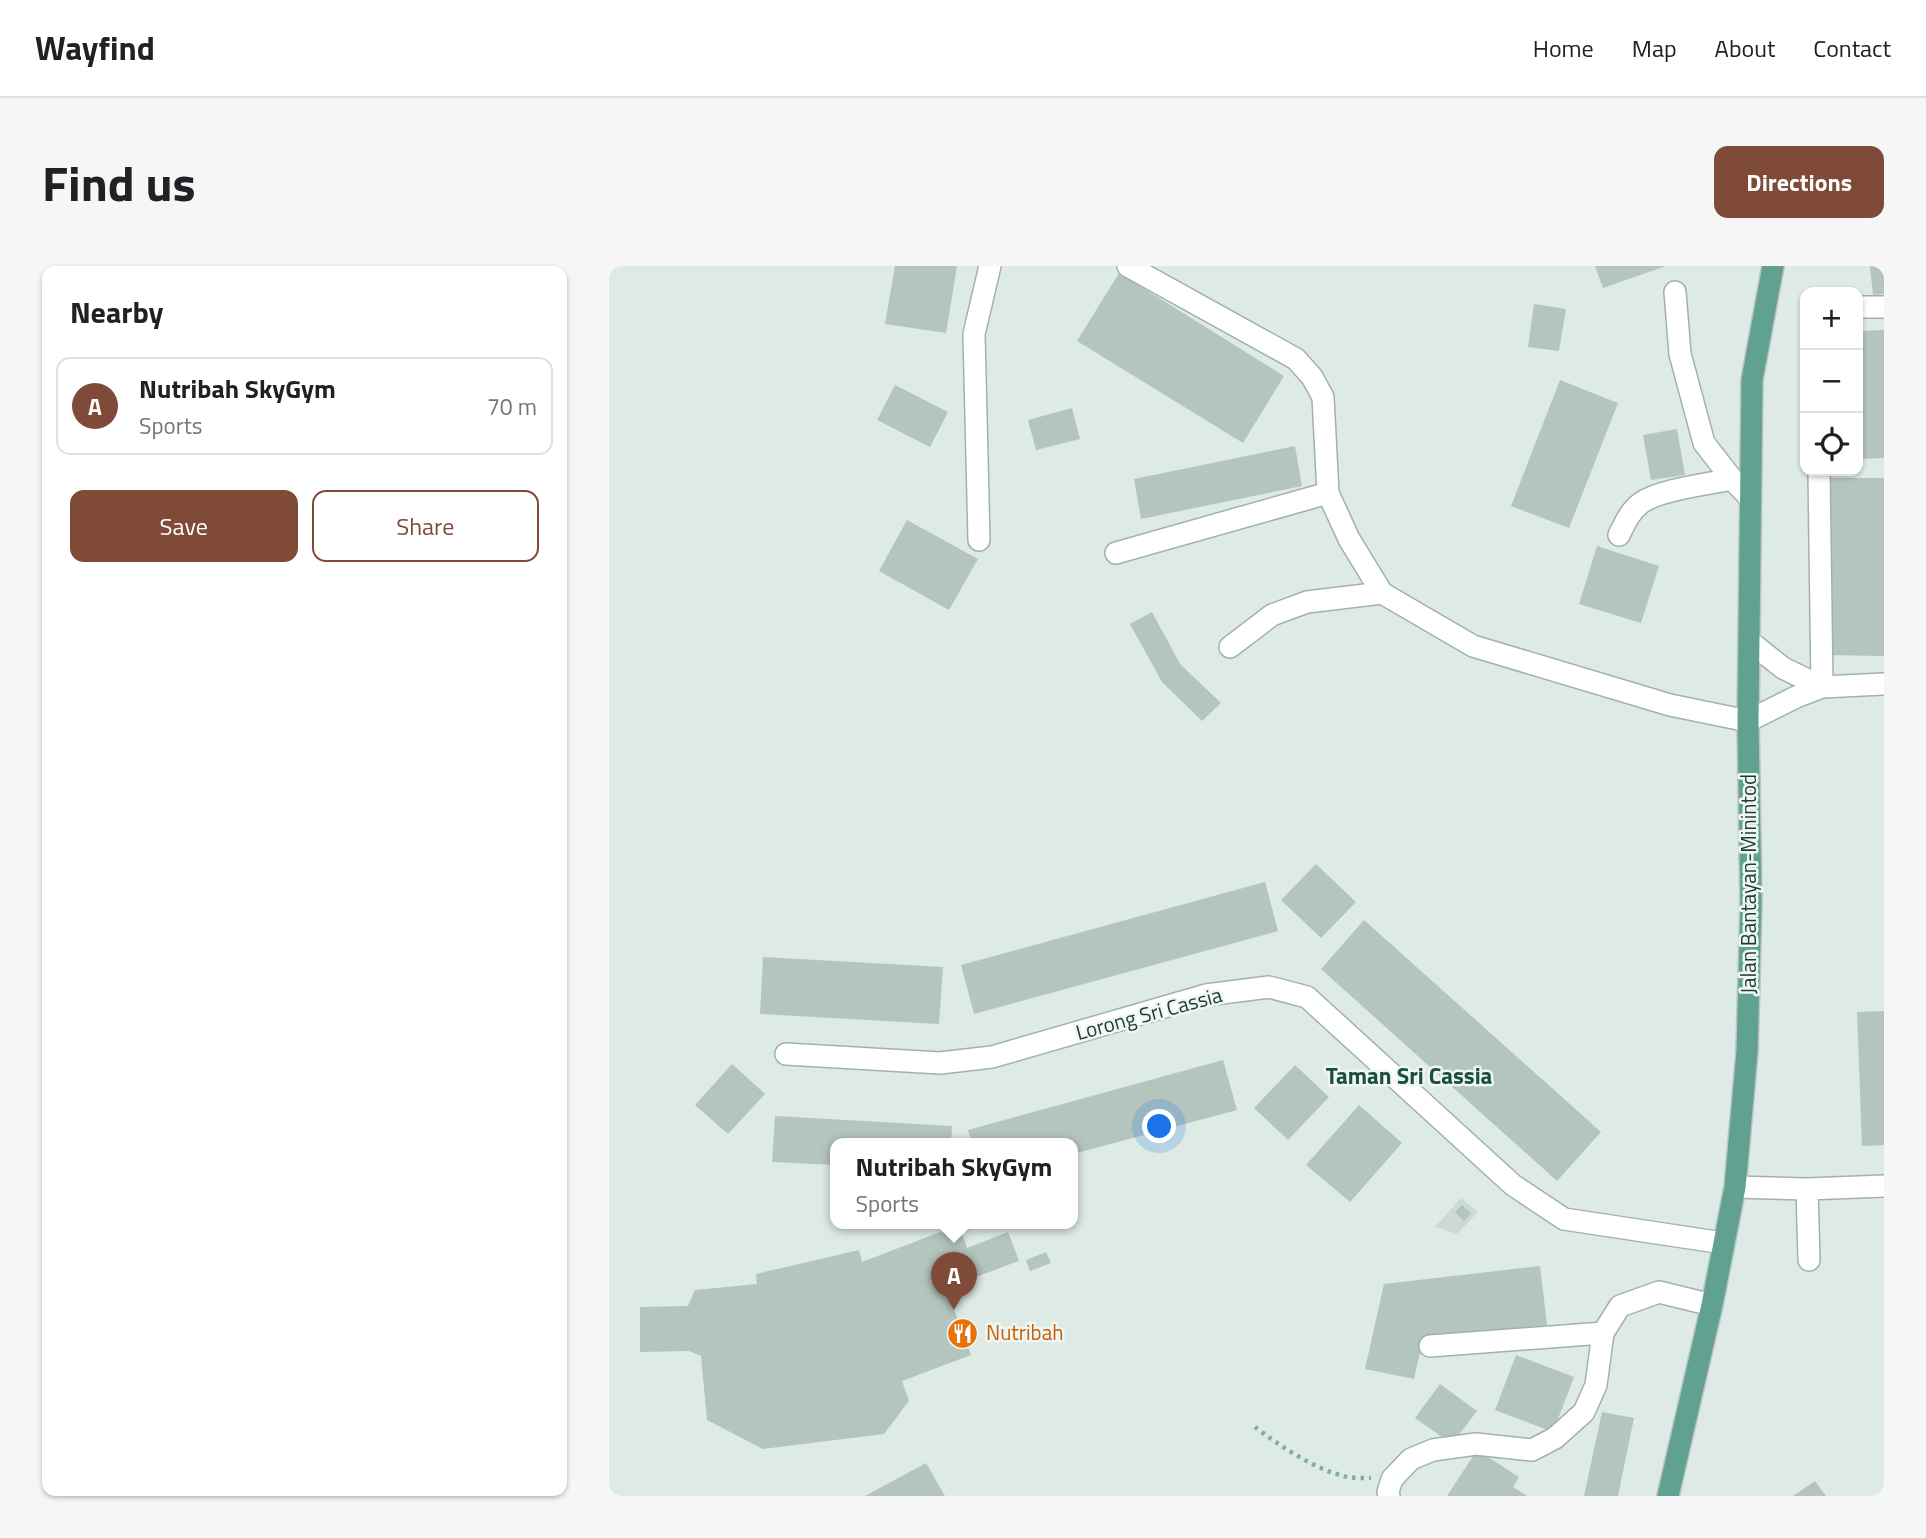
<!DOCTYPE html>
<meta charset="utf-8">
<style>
body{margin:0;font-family:"Titillium Web",sans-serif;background:#f6f6f6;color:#202124}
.controls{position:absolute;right:21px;top:21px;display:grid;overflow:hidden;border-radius:14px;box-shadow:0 2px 5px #0004}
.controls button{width:63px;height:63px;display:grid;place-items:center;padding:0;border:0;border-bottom:2px solid #e0e0e0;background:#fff;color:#202124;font:35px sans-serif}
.you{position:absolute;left:551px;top:861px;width:24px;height:24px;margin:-18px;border:5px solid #fff;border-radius:50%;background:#1a73e8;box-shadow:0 0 0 10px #1a73e833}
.badge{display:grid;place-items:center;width:46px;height:46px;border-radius:50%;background:#804a38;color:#fff;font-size:23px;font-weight:700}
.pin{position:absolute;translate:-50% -58px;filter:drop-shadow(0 2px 4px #0008)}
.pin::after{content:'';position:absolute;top:37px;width:24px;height:21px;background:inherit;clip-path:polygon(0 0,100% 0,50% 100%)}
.popup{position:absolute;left:221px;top:872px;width:248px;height:91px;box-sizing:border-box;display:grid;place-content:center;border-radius:14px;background:#fff;filter:drop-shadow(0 2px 5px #0005);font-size:23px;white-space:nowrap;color:#757577}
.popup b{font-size:26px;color:#202124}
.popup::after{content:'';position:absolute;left:50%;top:100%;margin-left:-14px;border:14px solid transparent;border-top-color:#fff}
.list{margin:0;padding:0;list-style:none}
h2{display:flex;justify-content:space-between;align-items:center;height:91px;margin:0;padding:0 28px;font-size:30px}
h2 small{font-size:23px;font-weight:400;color:#757577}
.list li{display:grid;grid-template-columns:46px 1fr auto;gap:21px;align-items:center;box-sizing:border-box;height:98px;margin:0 14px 14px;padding:0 14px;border:2px solid #e0e0e0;border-radius:14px}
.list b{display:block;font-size:26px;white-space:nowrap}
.list p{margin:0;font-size:23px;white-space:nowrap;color:#757577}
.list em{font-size:23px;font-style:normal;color:#757577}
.actions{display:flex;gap:14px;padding:21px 28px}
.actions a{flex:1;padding:16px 0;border:2px solid #804a38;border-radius:14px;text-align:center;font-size:24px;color:#804a38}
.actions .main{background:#804a38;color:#fff}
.icon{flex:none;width:38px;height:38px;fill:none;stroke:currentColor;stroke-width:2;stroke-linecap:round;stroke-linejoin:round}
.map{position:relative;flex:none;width:1275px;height:1230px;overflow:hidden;border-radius:14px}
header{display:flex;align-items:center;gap:42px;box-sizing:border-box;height:98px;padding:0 35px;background:#fff;border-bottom:2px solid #e0e0e0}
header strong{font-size:33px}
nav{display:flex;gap:38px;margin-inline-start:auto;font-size:24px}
.intro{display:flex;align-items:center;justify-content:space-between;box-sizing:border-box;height:168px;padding:0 42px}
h1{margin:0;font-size:49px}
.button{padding:18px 32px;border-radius:14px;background:#804a38;color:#fff;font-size:24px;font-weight:700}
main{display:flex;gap:42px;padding:0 42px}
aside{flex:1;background:#fff;border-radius:14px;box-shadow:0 2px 5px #0004}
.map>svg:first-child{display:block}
.built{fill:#cddad4}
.building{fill:#b4c5be}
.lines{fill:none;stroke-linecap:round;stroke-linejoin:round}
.minor-casing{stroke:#a1b2ac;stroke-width:24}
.major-casing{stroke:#bcc4c2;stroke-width:24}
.path{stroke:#7eafa0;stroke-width:4.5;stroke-dasharray:3.5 5;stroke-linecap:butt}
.minor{stroke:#fff;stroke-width:21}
.major{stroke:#61a192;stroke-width:21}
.labels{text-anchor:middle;stroke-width:5;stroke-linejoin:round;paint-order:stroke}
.street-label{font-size:21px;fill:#1f3b34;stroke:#eff7f3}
.food-label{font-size:21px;fill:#c56008;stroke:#eff7f3;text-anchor:start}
.neighbourhood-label{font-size:23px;font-weight:bold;fill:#1b4d41;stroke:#eff7f3}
</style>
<header>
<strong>Wayfind</strong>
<nav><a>Home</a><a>Map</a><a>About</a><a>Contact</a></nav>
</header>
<div class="intro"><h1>Find us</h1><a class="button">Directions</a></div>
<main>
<aside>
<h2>Nearby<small></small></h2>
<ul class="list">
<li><span class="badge">A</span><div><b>Nutribah SkyGym</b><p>Sports</p></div><em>70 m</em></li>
</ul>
<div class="actions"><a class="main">Save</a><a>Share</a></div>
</aside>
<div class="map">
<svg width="1275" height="1230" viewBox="0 0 1275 1230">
<rect width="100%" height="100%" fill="#deeae5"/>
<!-- built -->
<path class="built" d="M852 932 869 946 848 968 826 961Z"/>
<!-- building -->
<path class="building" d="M286 0H348L337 67 276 58Z
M986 0H1057L994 22Z
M1261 0H1275V28L1264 29Z
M510 7 675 110 634 177 468 75Z
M925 38 957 43 950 85 919 81Z
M1275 64V192L1249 193V65Z
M951 114 1009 137 960 262 902 240Z
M286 119 339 146 321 181 268 154Z
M463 142 471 173 427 184 419 154Z
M1068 163 1076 209 1042 214 1034 169Z
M686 180 693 220 532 253 525 213Z
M1220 212H1275V390L1217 389Z
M298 254 369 293 340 344 270 305Z
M988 280 1050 300 1032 357 970 338Z
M543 346 571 398 612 437 593 455 553 416 521 358Z
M707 598 747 636 712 672 672 634Z
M656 616 669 665 365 748 352 699Z
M755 654 992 866 948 915 712 703Z
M154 691 334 701 330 758 151 748Z
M1275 745V879L1253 880 1248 746Z
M614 794 628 844 464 888V878H363L359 864Z
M123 798 156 828 119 868 86 839Z
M686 799 720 831 679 874 645 842Z
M750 839 793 877 741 936 697 899Z
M166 850 343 860 342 878H226V899L163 896Z
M853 939 862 947 855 955 846 946Z
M350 959 358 982 399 966 410 995 337 1022 362 1089 293 1115 300 1135 275 1168 154 1183 98 1154 92 1090 80 1085 31 1086V1041L79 1040 86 1024 148 1018 147 1008 250 984 253 996Z
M437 986 442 997 421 1005 417 994Z
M931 1000 938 1059 814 1074 805 1113 756 1103 775 1018Z
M907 1089 965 1111 944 1166 886 1144Z
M831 1118 868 1145 843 1178 806 1152Z
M993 1146 1025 1152 1009 1230H975Z
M868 1184 910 1211 904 1221 918 1230H838Z
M317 1197 336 1230H256Z
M1206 1215 1217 1230H1184Z"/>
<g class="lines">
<defs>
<path id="minor" d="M519 0 687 93 703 111 714 131 719 227 740 273 773 327 864 380 1061 439 1139 455 1187 431 1213 421 1275 418
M1066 26 1071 88 1095 177 1123 213 1141 232
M1249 41H1275
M1210 205 1213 421
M1010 269C1016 257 1021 245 1032 237 1049 224 1099 218 1123 213
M370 274 365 68 381 0
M507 287 719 227
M1140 375 1174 402 1213 421
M621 381 663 349 698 336 773 327
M177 788 331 797 383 791 597 729 660 721 698 731 904 919 955 953 1114 977
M1126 921 1198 923 1275 920
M1198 923 1200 994
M821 1080 994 1067
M780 1230 779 1226 783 1213 802 1193 824 1184 867 1178 923 1184 946 1172 975 1146 987 1119 994 1067 1011 1040 1050 1026 1103 1039"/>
<path id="major" d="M1059 1230 1103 1039 1126 921 1138 786 1142 636 1139 455 1143 114 1164 0"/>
</defs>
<!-- minor casing -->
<use href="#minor" class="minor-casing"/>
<!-- major casing -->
<use href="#major" class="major-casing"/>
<!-- path -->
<path class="path" d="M646 1161C671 1180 708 1205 739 1211 746 1212 754 1212 762 1212"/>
<!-- minor -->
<use href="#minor" class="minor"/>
<!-- major -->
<use href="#major" class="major"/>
</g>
<!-- icons -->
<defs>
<symbol id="restaurant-disc" viewBox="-11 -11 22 22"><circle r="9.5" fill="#e8710a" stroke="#eff7f3"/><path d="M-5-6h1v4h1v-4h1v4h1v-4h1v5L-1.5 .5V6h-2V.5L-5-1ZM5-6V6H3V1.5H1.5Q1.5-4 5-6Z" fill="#fff"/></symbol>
</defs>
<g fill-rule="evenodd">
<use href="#restaurant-disc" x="336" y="1050" width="35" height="35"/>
</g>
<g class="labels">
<!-- street labels -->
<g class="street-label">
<text transform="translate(1140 618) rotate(-90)" y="7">Jalan Bantayan-Minintod</text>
<text transform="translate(540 748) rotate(-15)" y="7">Lorong Sri Cassia</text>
</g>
<!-- food labels -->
<g class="food-label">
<text x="377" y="1074">Nutribah</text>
</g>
<!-- neighbourhood labels -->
<g class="neighbourhood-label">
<text x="800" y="818">Taman Sri Cassia</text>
</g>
</g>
</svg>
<div class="controls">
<button>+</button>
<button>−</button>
<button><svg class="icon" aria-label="locate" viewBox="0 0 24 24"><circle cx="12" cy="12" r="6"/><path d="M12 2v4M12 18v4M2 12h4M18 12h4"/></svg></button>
</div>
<div class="you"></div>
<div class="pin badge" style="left:345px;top:1044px">A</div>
<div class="popup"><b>Nutribah SkyGym</b>Sports</div>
</div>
</main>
